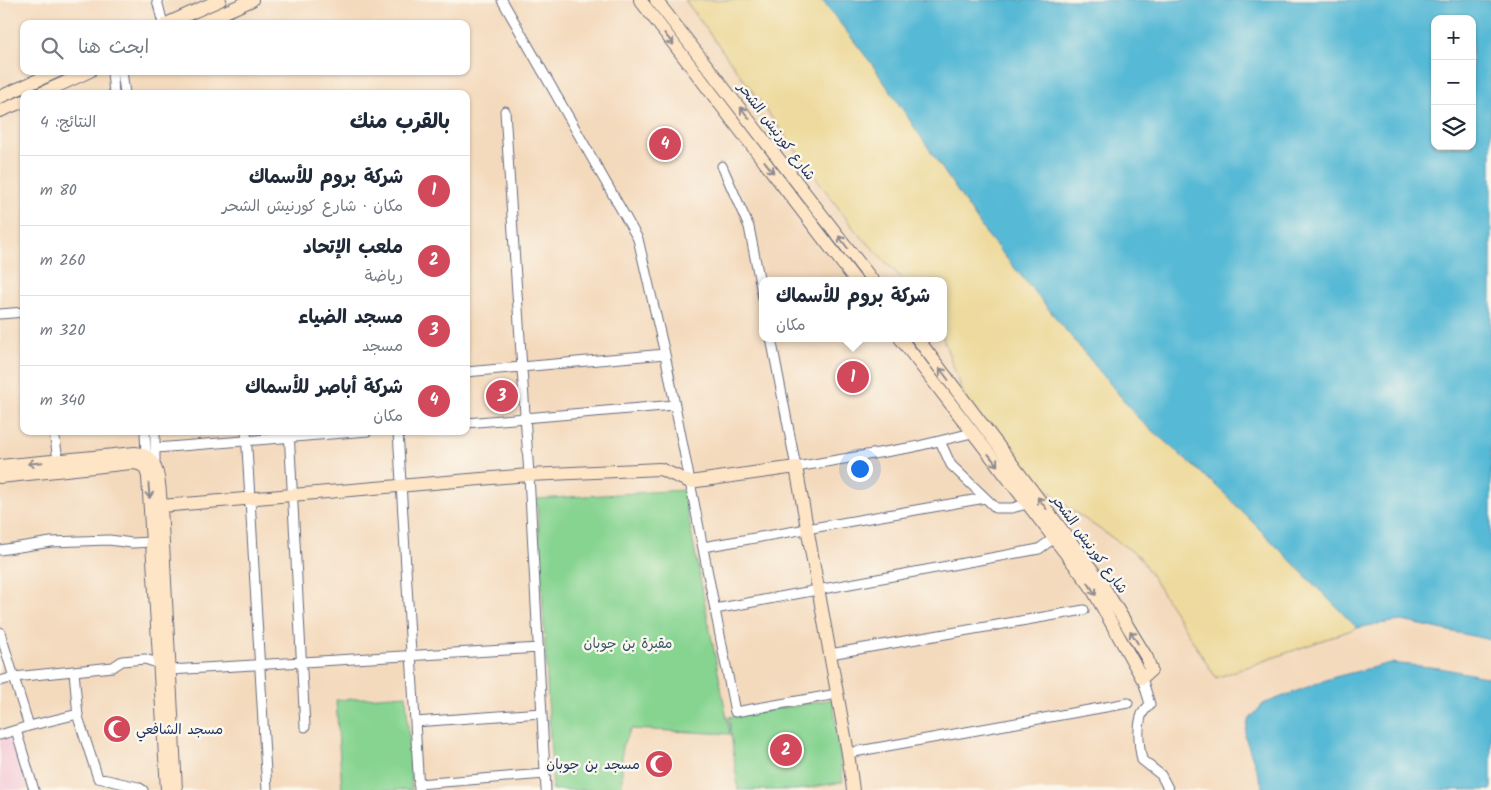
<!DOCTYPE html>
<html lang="ar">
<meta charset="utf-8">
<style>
body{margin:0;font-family:Kalam,"Playpen Sans Arabic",sans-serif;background:#f6f6f7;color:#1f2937;direction:rtl}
.controls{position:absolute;right:15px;top:15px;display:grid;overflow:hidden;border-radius:10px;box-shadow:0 1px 4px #0004}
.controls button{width:45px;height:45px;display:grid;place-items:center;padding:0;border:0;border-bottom:1px solid #e0e1e3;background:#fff;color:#1f2937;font:25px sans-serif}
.you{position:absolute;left:859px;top:468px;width:18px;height:18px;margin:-12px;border:4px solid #fff;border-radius:50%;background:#1a73e8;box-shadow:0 0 0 8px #1a73e833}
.badge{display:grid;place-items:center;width:32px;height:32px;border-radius:50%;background:#d1495b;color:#fff;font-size:16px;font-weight:700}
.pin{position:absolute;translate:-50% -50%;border:2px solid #fff;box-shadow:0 1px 5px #0006}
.popup{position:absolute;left:759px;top:277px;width:188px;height:65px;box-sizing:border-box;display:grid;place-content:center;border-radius:10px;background:#fff;filter:drop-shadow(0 1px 4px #0005);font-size:16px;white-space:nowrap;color:#747a83}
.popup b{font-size:19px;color:#1f2937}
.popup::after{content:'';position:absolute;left:50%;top:100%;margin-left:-10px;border:10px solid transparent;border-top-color:#fff}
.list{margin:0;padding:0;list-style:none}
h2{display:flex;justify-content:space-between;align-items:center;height:65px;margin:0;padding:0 20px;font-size:21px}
h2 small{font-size:16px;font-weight:400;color:#747a83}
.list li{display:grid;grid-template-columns:32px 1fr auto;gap:15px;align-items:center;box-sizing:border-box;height:70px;padding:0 20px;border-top:1px solid #e0e1e3}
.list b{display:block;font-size:19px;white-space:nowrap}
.list p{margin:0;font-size:16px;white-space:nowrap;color:#747a83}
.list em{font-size:16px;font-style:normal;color:#747a83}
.icon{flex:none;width:28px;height:28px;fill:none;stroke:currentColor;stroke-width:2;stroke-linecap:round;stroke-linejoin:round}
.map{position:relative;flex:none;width:1491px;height:790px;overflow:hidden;direction:ltr}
.search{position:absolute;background:#fff;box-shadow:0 1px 4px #0004;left:20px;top:20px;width:450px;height:55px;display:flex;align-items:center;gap:12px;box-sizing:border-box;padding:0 18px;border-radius:10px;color:#747a83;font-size:19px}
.panel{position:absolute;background:#fff;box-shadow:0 1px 4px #0004;left:20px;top:90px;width:450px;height:345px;border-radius:10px;direction:rtl}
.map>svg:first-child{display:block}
.built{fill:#f5cfda}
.green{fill:#87d491;stroke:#518278}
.sand{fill:#eeda9e;stroke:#84847e}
.water{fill:#56b9d5;stroke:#38749a;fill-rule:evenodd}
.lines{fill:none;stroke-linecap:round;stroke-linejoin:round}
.street-casing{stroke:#676b7f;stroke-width:11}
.secondary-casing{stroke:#676b7f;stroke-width:14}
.street{stroke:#fff;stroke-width:9}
.secondary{stroke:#fee5c5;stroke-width:12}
.oneway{stroke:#8c8a92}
.labels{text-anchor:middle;stroke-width:5;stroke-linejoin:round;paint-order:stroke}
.street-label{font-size:14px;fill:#1b2f5e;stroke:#fbf7ec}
.park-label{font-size:14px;fill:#36586b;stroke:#fbf7ec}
.poi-label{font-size:14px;fill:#1b2f5e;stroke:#fbf7ec;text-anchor:start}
</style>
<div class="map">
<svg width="1491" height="790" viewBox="0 0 1491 790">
<rect width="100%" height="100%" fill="#fbf7ec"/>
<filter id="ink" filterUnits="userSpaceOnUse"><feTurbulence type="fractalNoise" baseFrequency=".02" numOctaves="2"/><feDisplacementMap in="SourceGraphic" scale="10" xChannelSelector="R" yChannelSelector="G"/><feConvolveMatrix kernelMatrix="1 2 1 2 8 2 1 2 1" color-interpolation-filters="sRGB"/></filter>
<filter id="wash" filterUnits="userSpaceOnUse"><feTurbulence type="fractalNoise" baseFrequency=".0096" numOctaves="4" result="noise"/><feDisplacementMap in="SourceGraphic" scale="20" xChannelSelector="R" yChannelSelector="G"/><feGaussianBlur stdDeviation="1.12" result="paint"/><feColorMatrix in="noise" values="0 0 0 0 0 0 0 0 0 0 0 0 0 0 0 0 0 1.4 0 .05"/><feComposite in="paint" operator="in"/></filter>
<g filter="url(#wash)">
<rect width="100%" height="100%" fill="#f4dabd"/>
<!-- built -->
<path class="built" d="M11 737 27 790H0V741Z"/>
<!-- green -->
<path class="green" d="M683 490 730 734 631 729 622 746V790H553L537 499Z
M406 695 412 790H342L336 700Z
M833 699 843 782 796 790H738L729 717Z"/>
<!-- sand -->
<path class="sand" d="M685 0H822L872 64 985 232 1140 420 1220 489 1357 628 1216 678 1139 556 1070 509 1019 466 969 409 943 338V281H904L854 229Z"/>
<!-- water -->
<path class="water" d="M822 0H1491V640L1402 621 1378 624 1357 628 1220 489 1140 420 985 232 872 64ZM1435 19H1472V146H1435Z
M1390 663 1440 668 1491 678V790H1264L1245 737 1248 721 1263 704 1331 678Z"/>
</g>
<g filter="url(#ink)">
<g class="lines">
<defs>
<path id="street" d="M157 0 163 24
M502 0 638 239 665 354 735 712 837 694
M112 71 114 94
M122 71 125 94
M505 111 529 475 546 790
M722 166 749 227 763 298
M0 314 24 312
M771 338 796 467 914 447 972 433
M466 372 665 354
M466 423 675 405
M54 431 58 460
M145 431 146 455
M246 431 267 790
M289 431 305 727
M398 431 419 790
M940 441 951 465 996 508H1012L1027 504
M156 448 368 431
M155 466V431
M703 547 985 498
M0 550 51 542 109 540 132 543 153 542
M715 609 1039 549 1054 538
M0 632 29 726
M830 654 1084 610
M170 670 539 648
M74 671 78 717 98 778 138 787 143 790
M1142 678 1150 704C1148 707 1144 710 1142 714 1137 727 1139 746 1142 760L1161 775 1169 790
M0 681 14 677 113 667 122 661 145 659 160 664
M415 722 542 713
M16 730 34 790
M0 735 29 726 78 714
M848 753 1128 703
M418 784 545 774"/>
<path id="secondary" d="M640 0 856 281
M656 0 873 281
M166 24 220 0
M198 24 252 0
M40 94 90 71
M0 97 58 71
M0 111 24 101
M900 338 1090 585 1142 678 1151 670 1147 658 1099 579 917 338
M0 466 135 453C161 455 159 486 161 506L176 790
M0 477 131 463C142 463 146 467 148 477L167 790
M161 506 529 475 660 469 690 482 796 467 848 753 853 790"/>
</defs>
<!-- street casing -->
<use href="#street" class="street-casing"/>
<!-- secondary casing -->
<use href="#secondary" class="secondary-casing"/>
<!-- street -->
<use href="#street" class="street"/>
<!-- secondary -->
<use href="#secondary" class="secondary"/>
</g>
<!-- one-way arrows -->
<defs><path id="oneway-shaft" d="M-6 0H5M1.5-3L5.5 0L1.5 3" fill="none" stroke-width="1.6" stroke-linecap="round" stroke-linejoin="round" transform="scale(1.25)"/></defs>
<g class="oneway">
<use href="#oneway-shaft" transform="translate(669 39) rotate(52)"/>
<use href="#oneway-shaft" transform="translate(745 113) rotate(-127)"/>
<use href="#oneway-shaft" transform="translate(769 167) rotate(52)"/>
<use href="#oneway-shaft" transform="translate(843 242) rotate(-127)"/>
<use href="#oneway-shaft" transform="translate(944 374) rotate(-127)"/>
<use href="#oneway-shaft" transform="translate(993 460) rotate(52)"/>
<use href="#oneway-shaft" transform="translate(35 463) rotate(174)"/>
<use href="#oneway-shaft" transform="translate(149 491) rotate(86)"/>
<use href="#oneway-shaft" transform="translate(1042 503) rotate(-127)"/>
<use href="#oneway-shaft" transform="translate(1092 589) rotate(58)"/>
<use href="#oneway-shaft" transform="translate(1134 637) rotate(-121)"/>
</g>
</g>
<!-- icons -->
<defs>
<symbol id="mosque-disc" viewBox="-11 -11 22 22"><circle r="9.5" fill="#d1495b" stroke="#fbf7ec"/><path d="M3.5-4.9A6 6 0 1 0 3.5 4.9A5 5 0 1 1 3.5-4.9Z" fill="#fff"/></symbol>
</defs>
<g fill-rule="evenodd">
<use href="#mosque-disc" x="101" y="713" width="32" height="32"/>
<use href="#mosque-disc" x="643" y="748" width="32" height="32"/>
</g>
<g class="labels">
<!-- street labels -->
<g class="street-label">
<text transform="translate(777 131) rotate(53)" y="5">شارع كورنيش الشحر</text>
<text transform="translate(1090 544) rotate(54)" y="5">شارع كورنيش الشحر</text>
</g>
<!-- park labels -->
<g class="park-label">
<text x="628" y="648">مقبرة بن جوبان</text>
</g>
<!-- poi labels -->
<g class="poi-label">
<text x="136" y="734">مسجد الشافعي</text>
<text x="640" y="769" text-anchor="end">مسجد بن جوبان</text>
</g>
</g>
</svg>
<div class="controls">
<button>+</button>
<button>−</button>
<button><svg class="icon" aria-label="layers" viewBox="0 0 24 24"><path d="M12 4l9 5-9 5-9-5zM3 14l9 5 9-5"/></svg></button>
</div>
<div class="you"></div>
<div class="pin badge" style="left:853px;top:377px">1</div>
<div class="popup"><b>شركة بروم للأسماك</b>مكان</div>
<div class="pin badge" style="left:786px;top:750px">2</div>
<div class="pin badge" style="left:502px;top:396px">3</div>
<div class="pin badge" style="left:665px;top:144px">4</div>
<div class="search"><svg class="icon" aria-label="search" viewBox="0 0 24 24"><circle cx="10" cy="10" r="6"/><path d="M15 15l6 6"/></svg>ابحث هنا</div>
<section class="panel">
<h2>بالقرب منك<small>النتائج: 4</small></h2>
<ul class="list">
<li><span class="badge">1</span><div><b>شركة بروم للأسماك</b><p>مكان · شارع كورنيش الشحر</p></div><em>80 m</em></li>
<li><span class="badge">2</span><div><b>ملعب الإتحاد</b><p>رياضة</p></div><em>260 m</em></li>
<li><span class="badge">3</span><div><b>مسجد الضياء</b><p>مسجد</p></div><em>320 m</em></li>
<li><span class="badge">4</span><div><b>شركة أباصر للأسماك</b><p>مكان</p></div><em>340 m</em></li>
</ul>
</section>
</div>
